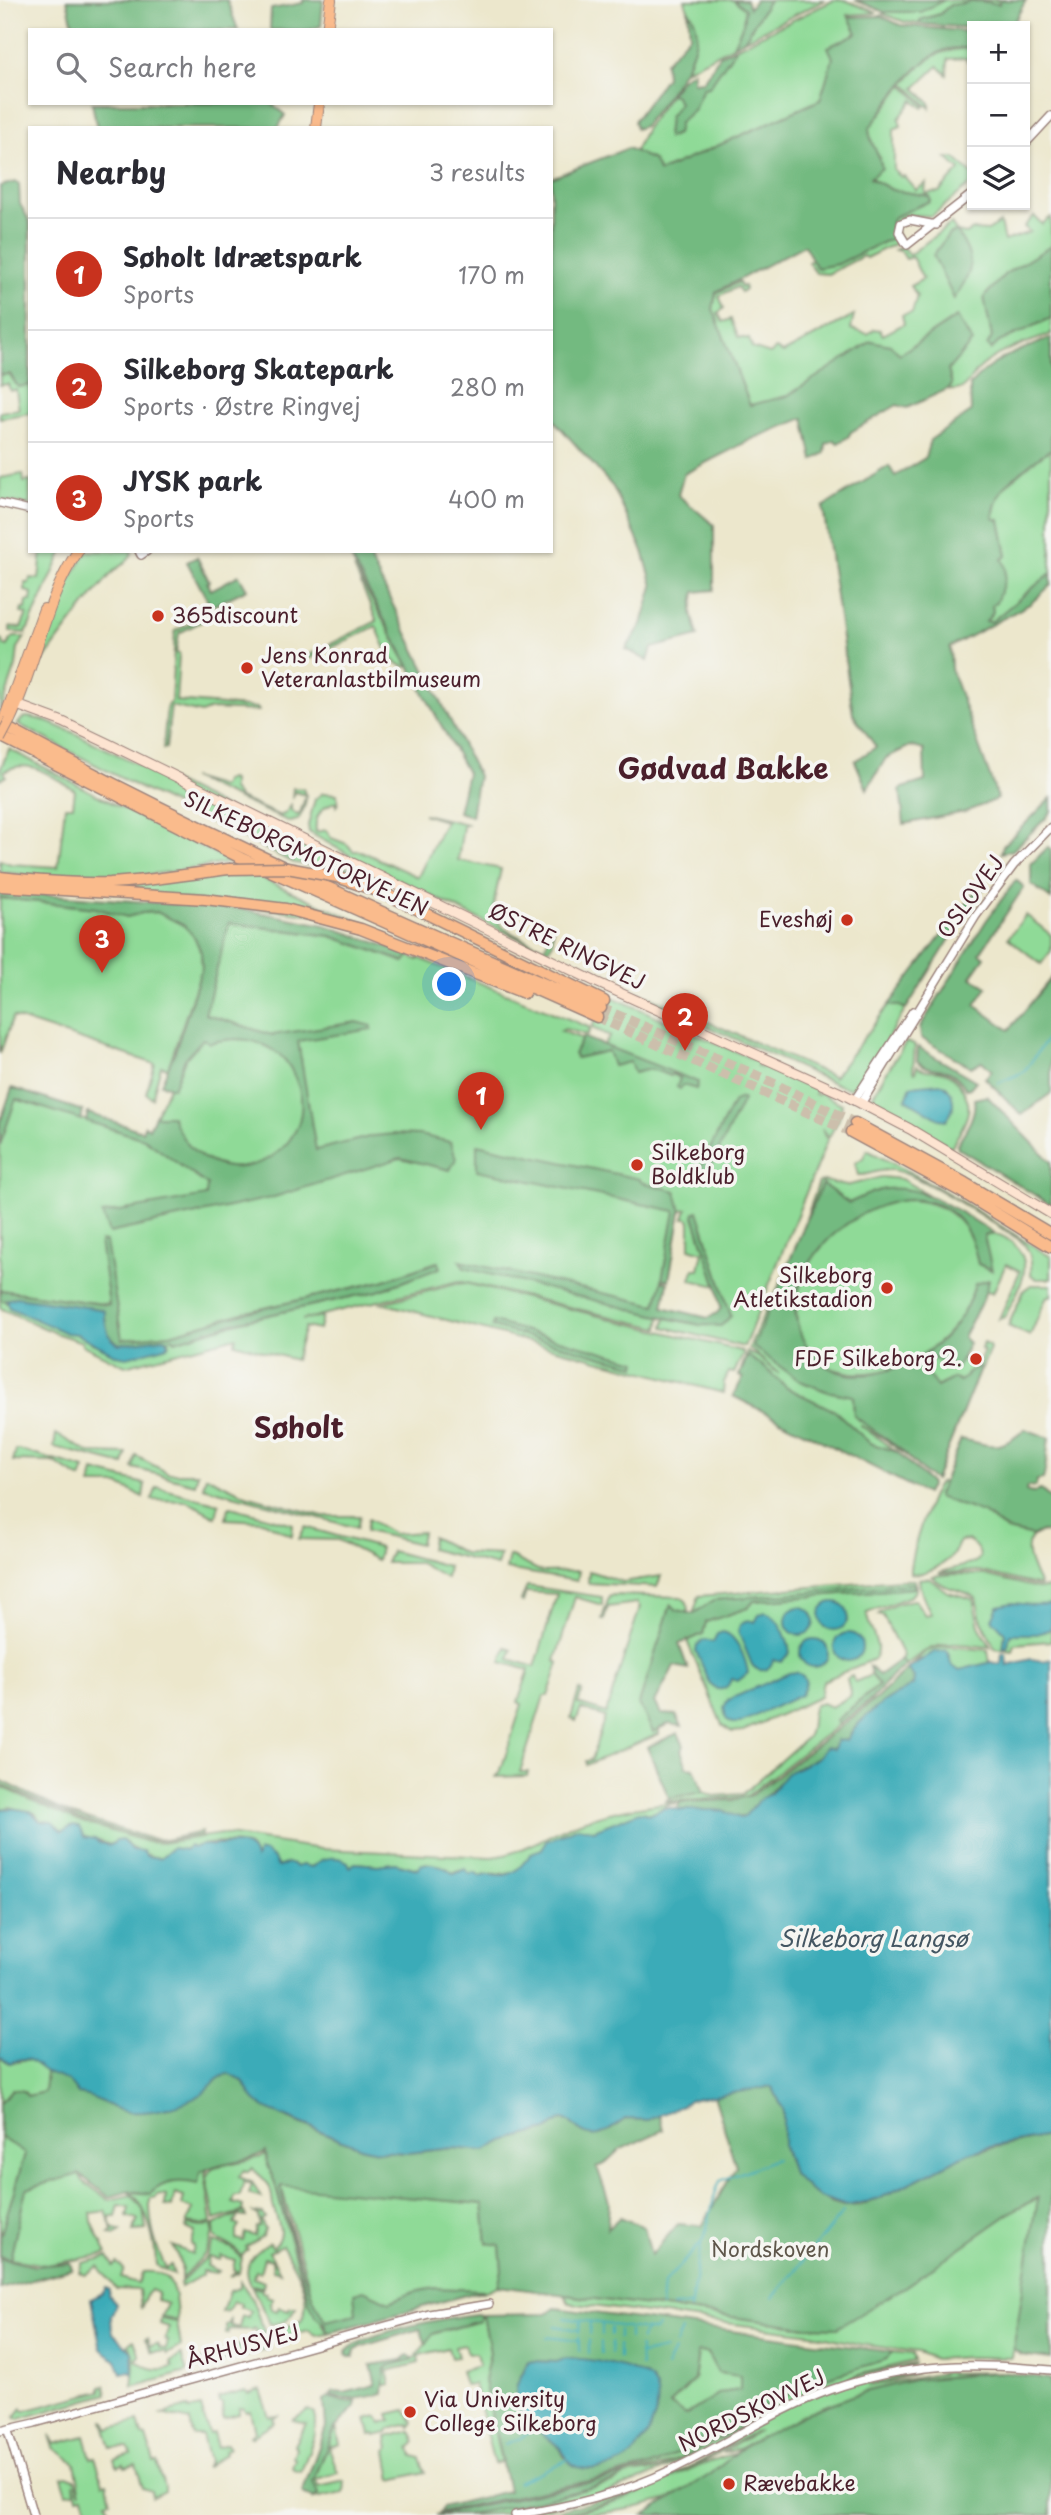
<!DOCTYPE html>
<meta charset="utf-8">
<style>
body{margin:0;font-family:"Playpen Sans",sans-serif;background:#f7f7f7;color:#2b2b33}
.controls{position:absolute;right:21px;top:21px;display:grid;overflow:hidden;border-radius:0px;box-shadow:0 2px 5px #0004}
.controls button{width:63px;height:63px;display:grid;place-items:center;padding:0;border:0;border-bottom:2px solid #e1e1e2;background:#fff;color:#2b2b33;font:35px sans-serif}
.you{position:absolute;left:450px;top:985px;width:24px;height:24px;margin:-18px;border:5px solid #fff;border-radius:50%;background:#1a73e8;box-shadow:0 0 0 10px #1a73e833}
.badge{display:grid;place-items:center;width:46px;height:46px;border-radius:50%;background:#c8321e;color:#fff;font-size:23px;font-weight:700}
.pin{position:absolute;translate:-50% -58px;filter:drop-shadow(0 2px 4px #0008)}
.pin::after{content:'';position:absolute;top:37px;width:24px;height:21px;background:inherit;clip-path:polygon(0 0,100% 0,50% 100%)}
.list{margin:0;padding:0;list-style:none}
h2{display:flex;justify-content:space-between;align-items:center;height:91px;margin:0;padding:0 28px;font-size:30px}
h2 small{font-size:23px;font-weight:400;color:#7c7c81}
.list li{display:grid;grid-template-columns:46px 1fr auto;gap:21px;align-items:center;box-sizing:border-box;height:112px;padding:0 28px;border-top:2px solid #e1e1e2}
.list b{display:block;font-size:26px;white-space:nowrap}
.list p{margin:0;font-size:23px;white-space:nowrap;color:#7c7c81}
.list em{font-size:23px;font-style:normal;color:#7c7c81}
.icon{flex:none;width:38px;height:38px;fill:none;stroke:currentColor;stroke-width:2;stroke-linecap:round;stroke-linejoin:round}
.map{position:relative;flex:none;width:1051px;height:2515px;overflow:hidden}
.search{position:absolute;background:#fff;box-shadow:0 2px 5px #0004;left:28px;top:28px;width:525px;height:77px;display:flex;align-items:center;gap:18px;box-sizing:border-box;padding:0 24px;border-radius:0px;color:#7c7c81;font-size:26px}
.panel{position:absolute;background:#fff;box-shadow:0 2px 5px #0004;left:28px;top:126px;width:525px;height:427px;border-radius:0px}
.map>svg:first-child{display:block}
.green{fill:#8fda97;stroke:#6c7c61;stroke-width:2}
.forest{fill:#73ba80;stroke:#5e6c56;stroke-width:2;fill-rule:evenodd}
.water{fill:#3babb8;stroke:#426572;stroke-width:2}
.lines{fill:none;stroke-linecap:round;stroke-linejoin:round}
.stream{stroke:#3babb8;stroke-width:2}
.motorway-tunnel{stroke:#ccbfac;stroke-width:10;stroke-dasharray:10 5;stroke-linecap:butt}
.tertiary-casing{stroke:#9b837c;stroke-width:10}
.secondary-casing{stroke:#9b837c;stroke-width:11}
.primary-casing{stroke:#9b837c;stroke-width:12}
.motorway-casing{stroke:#9b837c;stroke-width:13}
.tertiary{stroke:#fff;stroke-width:7}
.secondary{stroke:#fde4d1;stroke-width:9}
.primary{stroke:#fabb8c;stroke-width:10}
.motorway{stroke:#fabb8c;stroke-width:10}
.primary-bridge-casing{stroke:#9b837c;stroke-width:12;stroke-linecap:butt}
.motorway-bridge-casing{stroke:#9b837c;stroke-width:13;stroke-linecap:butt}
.primary-bridge{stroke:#fabb8c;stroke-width:10}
.motorway-bridge{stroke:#fabb8c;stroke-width:10}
.poi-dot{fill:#c8321e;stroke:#f6f6f2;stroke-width:2.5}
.labels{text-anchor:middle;stroke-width:7;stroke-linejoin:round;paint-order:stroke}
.poi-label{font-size:21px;fill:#4a1f2b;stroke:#f6f6f2;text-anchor:start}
.street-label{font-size:21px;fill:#4a1f2b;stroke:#f6f6f2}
.park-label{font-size:21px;fill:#5f574b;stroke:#f6f6f2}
.water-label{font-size:23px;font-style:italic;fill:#445763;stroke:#f6f6f2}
.district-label{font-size:28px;font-weight:bold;fill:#4a1f2b;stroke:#f6f6f2}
</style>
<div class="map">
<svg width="1051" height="2515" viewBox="0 0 1051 2515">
<rect width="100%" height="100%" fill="#f6f6f2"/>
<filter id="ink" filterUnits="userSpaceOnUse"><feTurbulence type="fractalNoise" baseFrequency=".0143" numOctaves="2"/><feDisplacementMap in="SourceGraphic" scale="14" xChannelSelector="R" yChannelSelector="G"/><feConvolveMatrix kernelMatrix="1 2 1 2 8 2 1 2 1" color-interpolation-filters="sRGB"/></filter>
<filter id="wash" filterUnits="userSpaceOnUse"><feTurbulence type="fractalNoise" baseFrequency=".00686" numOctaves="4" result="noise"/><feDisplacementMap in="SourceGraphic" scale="28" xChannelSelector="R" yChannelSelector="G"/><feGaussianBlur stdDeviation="1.57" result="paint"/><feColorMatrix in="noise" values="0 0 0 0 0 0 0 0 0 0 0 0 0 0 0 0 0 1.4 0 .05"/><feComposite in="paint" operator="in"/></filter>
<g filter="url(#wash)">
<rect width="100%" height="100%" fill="#ece7cc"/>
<!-- green -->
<path class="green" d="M685 0H733L745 8 743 24 733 46 686 70C692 55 701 31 692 15 688 9 686 8 685 0Z
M769 0H825L744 40Z
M834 0H845L877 13 848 15 857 33 833 58 820 100 659 172 635 151 645 130 670 94 676 95 679 103 669 117 667 138 677 134 679 123 694 109 703 88 737 47Z
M944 0H1000L999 4 950 5 940 14 920 20V24L905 22 883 14 889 11 921 12Z
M972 48V61H967V58L948 59 947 75 938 66 915 88 930 103V108L904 83C929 57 935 50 972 48Z
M903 85 925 106 923 108 913 100 899 119 901 126 894 129V170L901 177 904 176 916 190 926 183 925 193 939 192 960 170 947 158H955L972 174V183L932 216 908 215 900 218 895 231 900 241 866 258 863 256 828 274 816 273 808 262 812 260 817 268 838 264 894 237 891 224 894 217 930 201 929 196 892 190 870 178 880 158 870 141 869 129Z
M1034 216 1042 224 1051 217V246L1005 274 984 297 992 337 991 349 999 342 1051 318V334C1029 343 998 350 981 367 969 377 966 395 948 389L952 385 948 370 956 317 900 354 872 341 787 397 750 406 713 309 716 293 739 282 741 287 744 286 745 289 741 292 737 287 719 296 724 308 718 313 723 322 731 319 738 337 749 339 752 348 770 354 776 349 783 353 854 315 851 329 868 334 874 329 880 330 883 335 904 324 902 315 912 313 917 296 910 286 923 279 912 257 906 259 901 251 895 250 902 246 909 255 951 224 957 232 966 234 973 230 988 231 1000 223 1004 241 1030 232 1024 227Z
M9 374 18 387 30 385V413L0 418V412L19 409 16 390H10L8 384 0 385V375Z
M1051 449V573L991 622 986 621 993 612 992 605 1002 559 1007 556 1000 521 993 519C994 510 996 500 1001 492 1009 479 1038 458 1051 449Z
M23 474 24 482 30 481V505L0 500V478Z
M42 551H63L26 633 10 632V627L21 628 27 614 21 613 22 609H26L27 601H31L32 593 25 591V583H29L30 578 39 579Z
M87 551H132C131 563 118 565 111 574 86 603 63 633 41 664 47 625 66 585 87 551Z
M354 568 409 667C388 666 384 642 376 626L311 658 299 660 377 621Z
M217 610 218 613 179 633 176 653 179 654 176 701 257 708 259 711 211 709 201 713 171 706 166 748 163 749 167 705 171 702 175 631Z
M14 637H25L18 648 16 666 0 713V638L3 640 4 645 8 646 10 640Z
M28 717 43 720 72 732 377 882 330 868 294 863 136 786 18 724 23 718Z
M9 749 143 819 233 862C179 871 125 880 70 878 47 878 23 874 0 872V860L11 864 58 867 65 806H73L75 790C50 776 31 757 4 771L6 776 0 780V770Z
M191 778 222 787 224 781 230 779 232 781V790L239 798 280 816 286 813 291 803V810L297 815 300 813 306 795 295 792 292 799 293 788 303 789C309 799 304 810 298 820L290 822Z
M323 793 337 794 338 804 337 806 336 802C321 806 314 817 316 832L326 830 331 838 347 844 353 851H361L418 877 445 821 423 814 467 824 463 826 458 860 501 869C499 880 492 904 494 914 499 932 530 941 545 948L553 927V942L546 952 360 861 309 832 308 825 315 799Z
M252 874 389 935 335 917 65 886Z
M0 898 97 908 127 917 142 913 157 912 185 925 195 938 201 952 202 968 168 1068 161 1066 152 1098 146 1093 155 1064 13 1017 0 1054Z
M1026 915 1051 935V951L1041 964 1008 938Z
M228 923 331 936 404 962 409 956 418 960 419 958 591 1028 587 1035 565 1029 561 1031 611 1049 604 1044 610 1036 592 1028 606 994 759 1062 757 1066 761 1068 764 1065 814 1088 817 1090 815 1094 818 1095 820 1093 842 1104 839 1119 829 1137 822 1129 825 1137 828 1138 744 1347 664 1327 666 1318 700 1325 731 1316 703 1226 694 1216 717 1286 691 1280 694 1269H699L703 1252 690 1248V1221L688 1218H684L687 1209 676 1211 657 1306 461 1262 661 1316 659 1328 459 1281 302 1320 322 1316 319 1330 305 1327 295 1360 235 1343 236 1337 125 1366 82 1345V1342L55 1333 0 1308V1300H7V1303L88 1339 93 1344H170L168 1340 173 1338 175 1341 241 1321 378 1291 437 1262 382 1281 243 1313 170 1334 122 1339 111 1305 0 1290V1145L15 1099 144 1138 205 1014Z
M622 988 651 997 834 1077 888 1006H900L906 1009 858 1085 852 1089 843 1087Z
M906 1042 915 1045 913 1071 915 1072 917 1066C926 1073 934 1069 944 1072 957 1075 971 1099 968 1112 966 1124 957 1137 951 1147L874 1102 872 1097 884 1076Z
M867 1150 936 1186 1051 1257V1279H1037L1031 1275C1032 1260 1031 1250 1020 1240 994 1224 919 1173 892 1170 877 1169 869 1176 858 1175L855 1163 863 1158Z
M881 1177 901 1179 929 1195C897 1185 879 1190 849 1203L822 1184 796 1247 819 1182 825 1181 846 1186Z
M903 1200C946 1200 971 1221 978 1264L991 1270 984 1236C995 1233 1001 1234 1010 1241 1039 1263 1017 1291 1005 1317L999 1319 1020 1271 1006 1264 993 1293 985 1290 988 1280C983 1285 976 1289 972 1295 968 1300 967 1308 963 1314 953 1329 941 1342 926 1352 886 1380 812 1388 798 1327 788 1282 824 1232 862 1213 875 1206 888 1203 903 1200Z
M465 1283 737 1350 743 1352V1354L734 1373 729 1372 724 1382 723 1393 382 1303 456 1284Z
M1031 1285H1051V1296H1047L1030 1336 1008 1326 1024 1290Z
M771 1298H774L754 1347 800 1381 826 1391 853 1396 854 1416 900 1449 913 1461 886 1440 860 1425 897 1452 870 1444 835 1411 787 1388 763 1366 748 1357 739 1376 747 1352 757 1356 779 1374 749 1348Z
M983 1343 989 1346 990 1349 980 1372 981 1368 969 1372 960 1381 954 1378 936 1387 921 1366 933 1358 957 1368 962 1358 977 1368 984 1351 981 1349Z
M56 1434 90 1453 127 1454 124 1465 54 1447Z
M16 1450H19L85 1469 81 1479 53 1462 13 1461Z
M136 1456 168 1473H198L195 1484 133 1468Z
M94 1471 145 1484 143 1497 119 1485H91Z
M206 1476 246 1495 323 1516H360L357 1528 203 1487Z
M940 1482H943L938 1497 983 1513 1007 1530 1033 1536C1020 1549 1034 1571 1040 1586L979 1571 939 1573C953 1565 1002 1567 968 1540L960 1541C957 1546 955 1552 952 1556 942 1566 924 1576 910 1573 909 1558 930 1493 940 1482Z
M157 1487 219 1504 216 1517 187 1501 152 1500Z
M231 1507 293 1524 292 1536 262 1521 226 1519 229 1508Z
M368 1519 394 1534 422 1532 420 1544 366 1531Z
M305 1527 380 1548 377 1560 338 1540 299 1539Z
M432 1537 463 1553 500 1555 497 1566 430 1549Z
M391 1551 448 1566 446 1578 419 1563H386Z
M509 1556 542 1572 579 1571 577 1581 506 1569Z
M589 1571 623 1582 661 1576 657 1587 588 1583Z
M955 1574 985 1575 1041 1589 1051 1587V1641L1015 1644 1013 1651 995 1648 981 1620 976 1598C961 1588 945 1591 932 1576Z
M928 1578 948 1592 973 1599 979 1626 991 1647C951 1644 939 1637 906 1665L901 1659 903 1656 883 1616 878 1615C885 1607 904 1601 915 1600L925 1615 931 1614C925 1601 920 1593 919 1579Z
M901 1580H915L916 1590 911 1596 867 1613C867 1629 884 1645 874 1659L823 1681 820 1697 743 1731 732 1732 722 1725 687 1641 703 1634 706 1622 748 1608 754 1601 913 1588 915 1584 714 1600 693 1614 699 1596Z
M527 1586 602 1597V1605L575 1597 555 1661 559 1663 548 1696H544L520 1772H528L527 1776 496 1777 500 1773 522 1704 518 1702 529 1670 501 1662 506 1647 512 1649 509 1659 535 1667 557 1594 526 1592 523 1602 521 1601Z
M613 1595 681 1597 687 1602 688 1613 677 1610 671 1604 639 1704 654 1732 659 1729V1734L586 1765V1761L591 1760 605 1717 581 1709 576 1721 571 1718 579 1690 582 1691 578 1704 606 1713 640 1607 637 1603 608 1607 604 1620 602 1619 609 1597Z
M945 1646 988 1650 990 1663 959 1670 952 1666 920 1659 891 1684 926 1651Z
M871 1675 879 1685 836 1720 838 1725 747 1796 732 1798 666 1801 669 1798 704 1792 713 1796 743 1794 807 1737C814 1726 808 1715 815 1705L822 1703 831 1707 851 1696 847 1679 852 1676 855 1682Z
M0 1780 70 1814 149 1838 165 1840 201 1832V1835L165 1841 147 1840 77 1819 0 1784Z
M0 1786 75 1820 147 1842 162 1843 221 1834 321 1849 491 1857C520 1855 545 1836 572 1825 606 1811 644 1805 680 1802L667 1805 651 1814 642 1812 594 1830 576 1828 562 1833 542 1849 529 1857C514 1884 499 1868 481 1876L474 1872 470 1874 465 1869 452 1873C447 1865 436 1865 426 1863L418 1869 395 1863 378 1865 355 1863 350 1867 348 1862C334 1859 322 1855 312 1867L301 1865 297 1867 288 1863 278 1867C272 1861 271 1852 259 1852L255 1859C254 1854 251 1847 245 1845 234 1842 203 1842 193 1848L188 1847 187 1850 172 1848 160 1858C144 1856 133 1850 122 1840L116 1841 111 1845 60 1830 51 1822 40 1821 35 1813 10 1807 2 1809 0 1807Z
M0 2056 8 2063C30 2059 27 2055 46 2072L44 2092 27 2096 12 2089 0 2103Z
M0 2137 25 2154 0 2238Z
M267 2152C267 2166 273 2176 276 2189 288 2232 298 2275 315 2316L318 2317 281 2185 483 2204 487 2243 500 2245 502 2270 498 2286 483 2292H470L341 2324 320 2319 328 2333 316 2335 309 2330 275 2338V2330L300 2322C316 2299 294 2266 282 2245L269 2252 280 2272 273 2270 272 2260 264 2258 260 2272 256 2271 254 2278 264 2282 263 2287 251 2285C241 2265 252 2254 269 2243L273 2247C287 2232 276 2221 273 2205 272 2198 272 2190 268 2184 264 2178 257 2173 252 2168L248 2172 244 2170 239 2177 252 2182 261 2198 249 2194 252 2184 244 2182 240 2196H235L233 2203 243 2206 242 2212 215 2220 207 2178 208 2173 215 2167 261 2157Z
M208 2168 205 2174 212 2222 201 2225 187 2223 193 2209 182 2205 184 2196 175 2193 172 2207 165 2206 166 2196 157 2195 156 2198H150C149 2223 155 2246 166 2268L171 2265 174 2275 156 2265C156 2246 146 2200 129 2192L150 2194C165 2179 190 2179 208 2168Z
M79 2174 83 2181 109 2200 132 2195 143 2210 146 2230 133 2231 138 2220 127 2217 129 2207 119 2205 116 2217H111L109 2222 113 2228 121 2231 114 2235 109 2234 113 2231 106 2211 91 2213 92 2222 107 2254 46 2265 10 2259 26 2189Z
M1039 2198 1012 2358 970 2357 935 2359 918 2352 858 2344 812 2334 569 2303 564 2295 806 2327 903 2288 1017 2208Z
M244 2212 246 2217 238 2216 234 2224 239 2226 236 2231V2239L243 2241 245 2233 255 2236 257 2227H260L258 2216 254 2213 262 2214 265 2218 261 2221 265 2229 262 2236 246 2247 248 2249 242 2256 233 2247 215 2238 214 2225Z
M187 2225 202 2227 212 2224C216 2249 197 2263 181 2279V2269H183L173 2246 192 2254 194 2246 191 2244 195 2232 186 2228Z
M214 2242 232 2248 242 2258 239 2272 230 2276 236 2271 233 2269 235 2260 221 2256 220 2260 209 2257 207 2266 219 2271 217 2273 202 2271V2275L181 2287 180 2283 206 2258Z
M108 2257 113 2266 117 2263 124 2269 121 2278 138 2283 143 2272C176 2269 176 2297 177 2321L161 2317 167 2304 157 2301 158 2293 151 2290 146 2294 141 2309 139 2290 116 2289 98 2266 85 2275 79 2272 82 2263Z
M240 2281 251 2297 265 2334 256 2335 257 2329 254 2328 253 2330 229 2329V2333H226V2325L229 2324 230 2321 231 2326 239 2328 242 2316 248 2317 250 2311 240 2307 241 2303 233 2301 228 2311 222 2312 229 2291 240 2288Z
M252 2287 262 2289V2292L266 2293V2296L273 2298 270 2303 271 2309 277 2311 279 2307 289 2310 290 2307H296C291 2319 283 2324 270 2324Z
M480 2315H483L490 2352 484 2381 501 2462 494 2464 474 2384 465 2385 461 2371 479 2366 476 2353 468 2354 465 2345 455 2347 458 2357 451 2358 448 2348 420 2355 418 2357 419 2363 387 2371 390 2384 383 2386 385 2369 389 2366 414 2359 433 2334 480 2321Z
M161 2319 177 2322 181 2346 167 2354 166 2352H152L145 2339 147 2338 149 2345 153 2346 155 2344 159 2345V2348L166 2349 168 2341 165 2340 169 2327 160 2324Z
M132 2340H134L140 2356 136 2360C147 2369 159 2372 173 2367L171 2362 181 2355 187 2372 133 2387C131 2374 139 2358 128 2345Z
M698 2352 706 2353 741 2376 740 2390 720 2393 686 2415 670 2404 694 2380Z
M892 2352 912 2354 914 2361 865 2373 821 2387 762 2415 681 2458 656 2468 613 2476 657 2464 806 2384 887 2359Z
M915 2364 888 2377 917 2373 868 2386 944 2373 1001 2372C933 2376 873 2385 810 2412 781 2425 753 2449 722 2453L758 2431C740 2438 723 2450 706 2460 659 2484 589 2515 536 2515 603 2502 673 2482 731 2443 695 2454 661 2473 625 2486 574 2505 516 2515 461 2515L565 2494 615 2482 625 2475 659 2470 812 2393 867 2374Z
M105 2385 107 2394 19 2419 15 2417 22 2408 24 2411 101 2391V2386Z
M260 2390 269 2417 277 2416 273 2419 274 2422 251 2437 250 2435 255 2431 250 2411 246 2412 243 2408H239V2414L223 2418 222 2403H219L218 2398 246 2391 248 2394Z
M188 2407 189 2410 201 2407 209 2434 213 2433 217 2447 227 2444 229 2448 224 2451 225 2454 205 2468 209 2462 202 2435H193L190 2421 162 2414Z
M309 2410 315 2414V2434L301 2472 294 2470 292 2467 295 2459 293 2457 296 2448 294 2445 306 2424 293 2420Z
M406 2410 413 2422 410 2427 409 2424 390 2429 388 2433 375 2436 374 2434 370 2435 366 2419 378 2416 381 2423 391 2420 389 2414Z
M103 2421H105L108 2429 138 2421 142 2436H146L154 2462H157L165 2491 152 2497 151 2491 143 2488 136 2464 125 2467 124 2464 118 2466 114 2459 131 2454 128 2448H111Z
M336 2427 340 2444 329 2447 338 2473 316 2479 318 2487 345 2481 344 2493 314 2499 318 2495 313 2482Z
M411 2431 416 2442 410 2448 413 2456 420 2458 425 2472 392 2480 387 2451 389 2449 387 2437Z
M50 2435 55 2444 85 2436 91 2458 95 2457 103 2483H107L111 2500 107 2501 110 2512 90 2515 84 2496 78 2497 74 2483 75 2492 67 2493 62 2477 67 2476 75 2479 81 2493 75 2463 54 2448Z
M735 2454C716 2470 690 2493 666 2500 632 2510 597 2515 562 2515 591 2509 619 2502 645 2490 675 2478 703 2460 735 2454Z"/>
<!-- forest -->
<path class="forest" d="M67 0H227L238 30H74Z
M303 0H323L321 26 309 30H270L271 9 303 3Z
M733 0H746L749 8 755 0H769L744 40 733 46 743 24 745 9Z
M855 0H944L921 12H884Z
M1000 0H1026L1012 26 972 28 920 24V20L940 14 950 5 978 1 999 4Z
M688 11C718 40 661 102 644 126L636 129 634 121 666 77 665 62 690 35Z
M881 16 900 25 972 32V48C964 48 953 47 945 50 914 61 888 104 869 129 870 144 879 153 882 168L870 178 892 190 929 196 930 201 894 217 891 224 894 237 838 264 817 268 804 245 716 292 713 309 750 405 787 396 872 341 890 345 900 354 957 317 972 342 948 370 952 385 948 389 907 408 897 405 851 432 848 437 838 443 834 440 826 444 825 453 813 460 804 418 752 439 684 474 678 495 714 525V590L695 592 692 613 698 636 652 648 648 661 626 649 642 624 653 586 643 551 613 487 551 417V178L628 148 653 160 659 172 820 100 833 58 828 47 857 33 849 17Z
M737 47 709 87 703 88 694 109 679 123 677 134 667 138 669 117 679 103 676 96 670 94 682 78 693 71V82L703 81 720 55Z
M92 103H271L285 115 278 128H97Z
M16 182 19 185 20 204 30 222V385L18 387 10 374 0 375V186Z
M957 232C977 263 973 270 954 299L933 255 949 234Z
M1051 246V318L999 342 992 349 987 346 992 337 984 297 1005 274Z
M1051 338V449C1038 457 1009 479 1001 492 996 500 994 510 993 518L1000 520 1007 556 1002 559C1011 572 1001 589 996 603L992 605 993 612 986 621 991 622 1051 573V585L1030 604 950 647 951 669 998 799 965 812 904 824 900 789 925 781 924 750 910 746 886 758 867 789 855 761 876 747 853 714 823 507 889 466 895 476 925 458 930 440 971 412 970 385C993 358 1019 351 1051 338Z
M347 551H366L478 776 471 816 458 812 467 773Z
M197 557 209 581 207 583 211 590 239 575 247 589 211 607 187 562Z
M1051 798V811L1046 818 1013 850 1001 853 1003 846Z
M1048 847 1051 850V899L1031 884V864Z
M1016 880 1024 887 980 953 985 957 971 977 987 987 975 1005 1009 1030 1051 978V1093L1022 1115 985 1078 992 1071 982 1061 971 1067 921 1038 920 1027 986 921Z
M980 885 984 888 977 896 906 1009 900 1006H888Z
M0 891 241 909 325 925 410 954 405 962 331 936 229 923 205 1014 272 1035 357 1022 372 1026V1029L298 1041 316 1150 373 1136 394 1134 419 1135 451 1142 456 1159 450 1170 400 1158 271 1198 109 1233 102 1214 206 1196 207 1185 144 1139 86 1121 88 1113 142 1131 145 1125 149 1128 155 1116H172C207 1210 319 1159 299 1088 295 1076 290 1064 281 1056 259 1038 237 1036 210 1043L203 1039 185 1059 173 1088 161 1084 176 1049 202 968 201 952 195 938 185 926 157 912 142 913 127 917 96 908 0 898Z
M583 1037 698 1082 696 1089 683 1085 680 1089 677 1087 680 1078 672 1074 671 1076 651 1069 634 1073 630 1062 613 1066 608 1051 576 1058 574 1054Z
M918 1047 976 1081 970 1088 966 1089C946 1058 936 1077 917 1061Z
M12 1088 83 1111 81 1120 16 1099 0 1145V1123Z
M987 1096 1051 1162V1205L958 1148 957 1144C965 1131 977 1115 974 1099Z
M741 1098 743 1100 704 1181 694 1180 734 1101Z
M477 1144 640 1179 641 1182 676 1191 681 1211 669 1280 662 1279 675 1211 477 1170Z
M822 1184 849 1203C860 1198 873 1191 885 1189 926 1184 960 1213 994 1233L984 1236 992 1270 978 1264C952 1114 731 1262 814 1355 848 1394 912 1368 943 1339 958 1324 969 1305 975 1284L989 1280 983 1299 963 1337 969 1343 957 1368 933 1358 921 1366 937 1387 954 1378 960 1381 969 1372 981 1367 935 1480 925 1474 900 1449 854 1416 853 1396 826 1391 800 1381 753 1347Z
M698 1211 731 1316 721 1326 700 1325 654 1315 464 1268 460 1261 656 1305 662 1281 668 1283 663 1307 708 1318 717 1313 721 1308 717 1286 694 1216 695 1212Z
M100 1241 106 1242 122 1339 170 1334 243 1313 382 1281 438 1262 440 1268 378 1291 241 1321 175 1341 173 1338 168 1340 164 1338 119 1344 108 1334 104 1311 9 1299 5 1301 0 1300V1290L109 1305Z
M493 1322 637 1361 636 1366 492 1327Z
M748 1356 763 1366 787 1388 835 1411 870 1443 897 1452 931 1484 926 1494 733 1396 743 1378 739 1376Z
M1025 1429 1049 1438C1047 1448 1046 1473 1043 1479L1037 1480 1036 1486 1027 1487 1026 1491 1032 1493 1041 1490 1051 1499V1533L1042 1532 1033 1536 1007 1530 983 1513 937 1497 961 1439C992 1446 1000 1452 1025 1429Z
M915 1583 914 1588 754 1601 748 1608 706 1622 703 1634 679 1644 688 1669 674 1666 655 1702 661 1714 676 1715 682 1726 668 1724 653 1732 639 1704 671 1604 677 1610 693 1614 714 1600Z
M901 1659 906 1665 894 1674 871 1700 838 1725 836 1721 879 1685 871 1675 869 1667 879 1675Z
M907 1669 915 1677 913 1685C890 1698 860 1715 847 1740L836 1742 834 1749 825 1748C817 1763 796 1764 785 1776 779 1783 748 1816 742 1817 735 1819 727 1812 721 1811 707 1808 691 1812 677 1809L680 1802 733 1800 752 1795 876 1699Z
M678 1733 684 1746 681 1750 687 1767 694 1768 704 1792 669 1798 647 1747Z
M46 2072 70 2081 78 2094 92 2095 115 2108 128 2112 169 2108 199 2095 220 2077 227 2074 239 2078 284 2117 360 2147 377 2151 408 2153 452 2148 485 2151 503 2141 546 2130 562 2119C571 2120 573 2126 580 2131 599 2142 611 2129 625 2119L648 2120 659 2115 663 2130 619 2150 603 2165 597 2167 609 2202 607 2229 620 2217 644 2227 651 2255 678 2224 702 2226 736 2167 714 2095 763 2087 773 2088 783 2109V2146L792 2173 809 2190 830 2202 843 2206 861 2205 876 2200 969 2153 1051 2135V2359L1021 2355 1013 2350 1038 2198 1017 2208 903 2288 837 2328 807 2327 498 2286 502 2270 500 2245 487 2243 483 2204 281 2186C285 2215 308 2298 326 2321L356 2314 354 2293 364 2290 389 2302 414 2292 435 2288 484 2290 328 2333 325 2324 315 2316 309 2301 276 2186 267 2163 266 2151C248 2163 220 2160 200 2173L198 2184C180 2180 164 2180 150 2194L131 2191 109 2197 79 2174 26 2189 10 2259 0 2256V2238L25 2154 0 2137V2103L12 2089 24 2091 27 2096 44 2092Z
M0 2258 35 2266 70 2263 72 2269 0 2289Z
M555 2308 892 2352 887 2359 806 2385 657 2464 613 2476 439 2512 442 2507 508 2491 484 2381 490 2352 483 2315 547 2314ZM698 2352 707 2353 718 2373 740 2376V2390L720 2393 686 2415 670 2404 694 2380ZM528 2361 556 2362 565 2458 560 2448 528 2422 517 2385Z
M477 2314 480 2315V2321L438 2332 433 2334 426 2344 420 2329 360 2347 355 2351 354 2357H350L347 2354V2351C364 2332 450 2317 477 2314Z
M232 2345 256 2347 269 2345 270 2349 198 2369 195 2362 218 2355Z
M408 2355 414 2359 389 2366 385 2369 383 2394C366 2397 347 2403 331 2395L334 2392 344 2393 376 2385 371 2365 402 2360Z
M1001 2372 1051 2379V2515H644L711 2474 747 2444 809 2412 863 2392 914 2380Z
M329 2397 345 2402 356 2401 355 2407 335 2428 313 2482 318 2495 314 2499 303 2494V2491L326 2427 324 2400Z
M625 2475C616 2486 483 2512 462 2515 453 2515 444 2515 435 2515Z"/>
<!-- water -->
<path class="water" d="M940 1083C955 1088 957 1110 946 1120L939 1119 906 1099 911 1086Z
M16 1297 100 1309 104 1311C106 1325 106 1337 119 1344L164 1338 168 1340 169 1346 127 1357 116 1355 77 1334 66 1333 10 1308 7 1300Z
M820 1616a14 14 0 1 1 28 0a14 14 0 1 1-28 0Z
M1012 1603C1027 1604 1036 1606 1051 1604V1629L1037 1634H1010L1008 1646 1003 1649 1005 1633 992 1619 998 1606Z
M786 1621a14 14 0 1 1 28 0a14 14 0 1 1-28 0Z
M765 1612C779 1615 788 1639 790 1653L781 1662 773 1660C770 1671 760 1674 752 1665L738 1631 740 1625 748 1620 755 1622 759 1615Z
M723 1632C737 1635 746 1659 748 1673L738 1681 731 1679C728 1690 718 1693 710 1684L696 1651 697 1645 705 1640 713 1642 717 1634Z
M834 1647a14 14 0 1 1 28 0a14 14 0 1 1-28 0Z
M800 1653a14 14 0 1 1 28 0a14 14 0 1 1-28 0Z
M947 1650 952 1666 960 1670 991 1662 1001 1664 1002 1653H1006L1007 1665 1031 1659 1043 1661 1051 1659V2135L1048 2136 989 2147 969 2153 876 2200 846 2206 820 2197 809 2190 792 2173 783 2146V2109L773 2088 769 2087 689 2100 682 2106 648 2120 625 2119C612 2128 598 2143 580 2131 573 2126 571 2120 562 2119L547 2130 503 2141 485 2151 452 2148 408 2153 377 2151 360 2147 264 2108 254 2099 243 2081 228 2074C216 2077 211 2087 202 2094 182 2106 152 2114 128 2112 110 2109 97 2096 78 2094 64 2073 62 2082 45 2071 30 2061 29 2054 10 2063L0 2056V1807L2 1809C11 1807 22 1810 31 1811L40 1821 52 1822 62 1831 73 1826 79 1827 84 1837 95 1839 99 1843 111 1845 116 1841 122 1840 132 1850 143 1851 146 1856 160 1858 172 1848 187 1850 189 1846 193 1848C201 1843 207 1846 216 1845 230 1844 252 1840 255 1859L259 1852H265L274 1859 278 1867 288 1863 297 1867 301 1865 312 1867C321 1857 336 1855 348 1862L350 1867 355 1863 378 1865 395 1863 418 1869 422 1864C434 1863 445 1866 454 1874L465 1869 470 1874 474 1872 481 1876C488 1872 494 1875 503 1875 517 1875 524 1861 533 1852L542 1849 546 1841 578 1827 594 1830 639 1812 651 1814 664 1808H673L680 1810H712L724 1811 740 1818 744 1817 757 1802 772 1792 787 1773 817 1758 826 1747 834 1749 837 1741 847 1740C860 1715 890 1698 913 1685L914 1677 907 1669 934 1652Z
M796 1672 803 1676 806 1683 801 1695 740 1723H732L726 1719 724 1707 728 1700 789 1673Z
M106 2288 110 2290 109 2296 116 2304 111 2316 112 2332 132 2352 133 2374 130 2371 121 2373 116 2360 101 2349 91 2299 103 2293Z
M565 2358C585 2358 638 2366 652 2382 669 2402 644 2449 625 2461 613 2469 591 2471 577 2467 568 2464 566 2455 560 2448 557 2444 551 2441 547 2438 532 2426 511 2408 517 2385 518 2381 526 2368 528 2361L556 2362Z"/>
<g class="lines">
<!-- stream -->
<path class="stream" d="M998 1083 1024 1072 1049 1036
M773 2298 843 2212
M661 2307 663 2284 701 2243C711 2224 710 2201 720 2181L776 2159
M672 2307 689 2306
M690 2309 701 2245
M565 2318 646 2330H655L658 2327
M555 2326 579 2330
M579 2332 580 2322
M589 2334 590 2323
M602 2335V2325
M611 2335V2328
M547 2337 579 2341
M619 2338V2330
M629 2339V2331
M641 2340 645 2331
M676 2344 682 2331
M619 2345V2358
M640 2347 641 2366
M579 2352V2337
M589 2353V2340
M601 2353V2342
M611 2353 612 2342
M642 2354 665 2349
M666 2367 674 2351
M505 2444 521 2438 535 2428
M518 2482 567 2460"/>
</g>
</g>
<g filter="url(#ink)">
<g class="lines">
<!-- motorway-tunnel -->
<path class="motorway-tunnel" d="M601 1008 760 1077 855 1123
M597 1017 851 1132"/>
<defs>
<path id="tertiary" d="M1025 144 1051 116
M936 225 910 220 901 223 899 232 907 245 972 194
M0 503 30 510
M139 551 141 555 147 551
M854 1101 913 1011
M861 1104 976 916 1014 865 1051 827
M0 2431 35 2423 429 2314 489 2304
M8 2431 33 2515
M515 2515C570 2506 622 2494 673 2469 726 2444 775 2410 830 2390 906 2363 972 2362 1051 2370"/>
<path id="secondary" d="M17 705 63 722 107 743 596 982 841 1093 910 1129 1051 1214"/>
<path id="primary" d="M327 30 331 0
M316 128 319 103
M5 717 44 609
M10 720C36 666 44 601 78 551"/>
<path id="motorway" d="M0 724C195 830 397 921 601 1008
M0 736 241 858 597 1017
M0 877C37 881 73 884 110 883 150 881 189 874 229 869
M337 877 386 894 604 1001
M0 886 205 899 286 909 361 929 524 993
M855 1123 965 1183 1051 1234
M851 1132 960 1191 1051 1247"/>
</defs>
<!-- tertiary casing -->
<use href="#tertiary" class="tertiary-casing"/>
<!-- secondary casing -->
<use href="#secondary" class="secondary-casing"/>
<!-- primary casing -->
<use href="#primary" class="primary-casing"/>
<!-- motorway casing -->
<use href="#motorway" class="motorway-casing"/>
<!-- tertiary -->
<use href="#tertiary" class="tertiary"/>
<!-- secondary -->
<use href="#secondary" class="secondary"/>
<!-- primary -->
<use href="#primary" class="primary"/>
<!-- motorway -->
<use href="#motorway" class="motorway"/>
<defs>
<path id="primary-bridge" d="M0 739 10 720"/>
<path id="motorway-bridge" d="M229 869 287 868 337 877"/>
</defs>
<!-- primary-bridge casing -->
<use href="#primary-bridge" class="primary-bridge-casing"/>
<!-- motorway-bridge casing -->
<use href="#motorway-bridge" class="motorway-bridge-casing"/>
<!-- primary-bridge -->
<use href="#primary-bridge" class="primary-bridge"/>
<!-- motorway-bridge -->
<use href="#motorway-bridge" class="motorway-bridge"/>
</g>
</g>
<!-- markers -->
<g class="poi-dot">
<circle cx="158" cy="616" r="7"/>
<circle cx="247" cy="668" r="7"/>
<circle cx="847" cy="920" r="7"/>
<circle cx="637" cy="1165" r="7"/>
<circle cx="887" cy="1288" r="7"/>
<circle cx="976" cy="1359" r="7"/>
<circle cx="410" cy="2412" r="7"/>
<circle cx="729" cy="2484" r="7"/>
</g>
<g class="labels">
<!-- poi labels -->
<g class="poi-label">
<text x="172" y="623">365discount</text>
<text x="261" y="663">Jens Konrad<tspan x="261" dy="24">Veteranlastbilmuseum</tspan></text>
<text x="833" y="927" text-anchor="end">Eveshøj</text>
<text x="651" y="1160">Silkeborg<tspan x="651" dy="24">Boldklub</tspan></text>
<text x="873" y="1283" text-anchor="end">Silkeborg<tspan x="873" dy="24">Atletikstadion</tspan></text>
<text x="962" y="1366" text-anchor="end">FDF Silkeborg 2.</text>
<text x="424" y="2407">Via University<tspan x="424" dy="24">College Silkeborg</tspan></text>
<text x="743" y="2491">Rævebakke</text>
</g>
<!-- street labels -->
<g class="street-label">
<text transform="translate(306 854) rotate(25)" y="7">SILKEBORGMOTORVEJEN</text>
<text transform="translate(971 897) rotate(-54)" y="7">OSLOVEJ</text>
<text transform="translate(567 947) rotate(26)" y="7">ØSTRE RINGVEJ</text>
<text transform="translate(243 2347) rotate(-15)" y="7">ÅRHUSVEJ</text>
<text transform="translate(752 2411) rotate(-26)" y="7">NORDSKOVVEJ</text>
</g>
<!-- park labels -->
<g class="park-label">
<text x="770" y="2257">Nordskoven</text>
</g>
<!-- water labels -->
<g class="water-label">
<text x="873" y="1947">Silkeborg Langsø</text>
</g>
<!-- district labels -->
<g class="district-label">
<text x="723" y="779">Gødvad Bakke</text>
<text x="299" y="1438">Søholt</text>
</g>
</g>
</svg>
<div class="controls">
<button>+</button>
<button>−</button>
<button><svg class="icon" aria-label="layers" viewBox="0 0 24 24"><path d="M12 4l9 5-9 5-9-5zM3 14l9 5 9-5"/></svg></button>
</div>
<div class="you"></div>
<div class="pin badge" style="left:481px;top:1130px">1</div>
<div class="pin badge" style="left:685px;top:1051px">2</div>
<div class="pin badge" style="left:102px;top:973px">3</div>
<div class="search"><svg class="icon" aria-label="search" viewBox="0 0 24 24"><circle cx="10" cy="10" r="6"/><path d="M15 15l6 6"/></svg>Search here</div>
<section class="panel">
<h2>Nearby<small>3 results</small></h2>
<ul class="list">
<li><span class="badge">1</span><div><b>Søholt Idrætspark</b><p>Sports</p></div><em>170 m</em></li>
<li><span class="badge">2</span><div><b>Silkeborg Skatepark</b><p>Sports · Østre Ringvej</p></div><em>280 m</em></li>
<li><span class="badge">3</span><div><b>JYSK park</b><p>Sports</p></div><em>400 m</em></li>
</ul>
</section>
</div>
